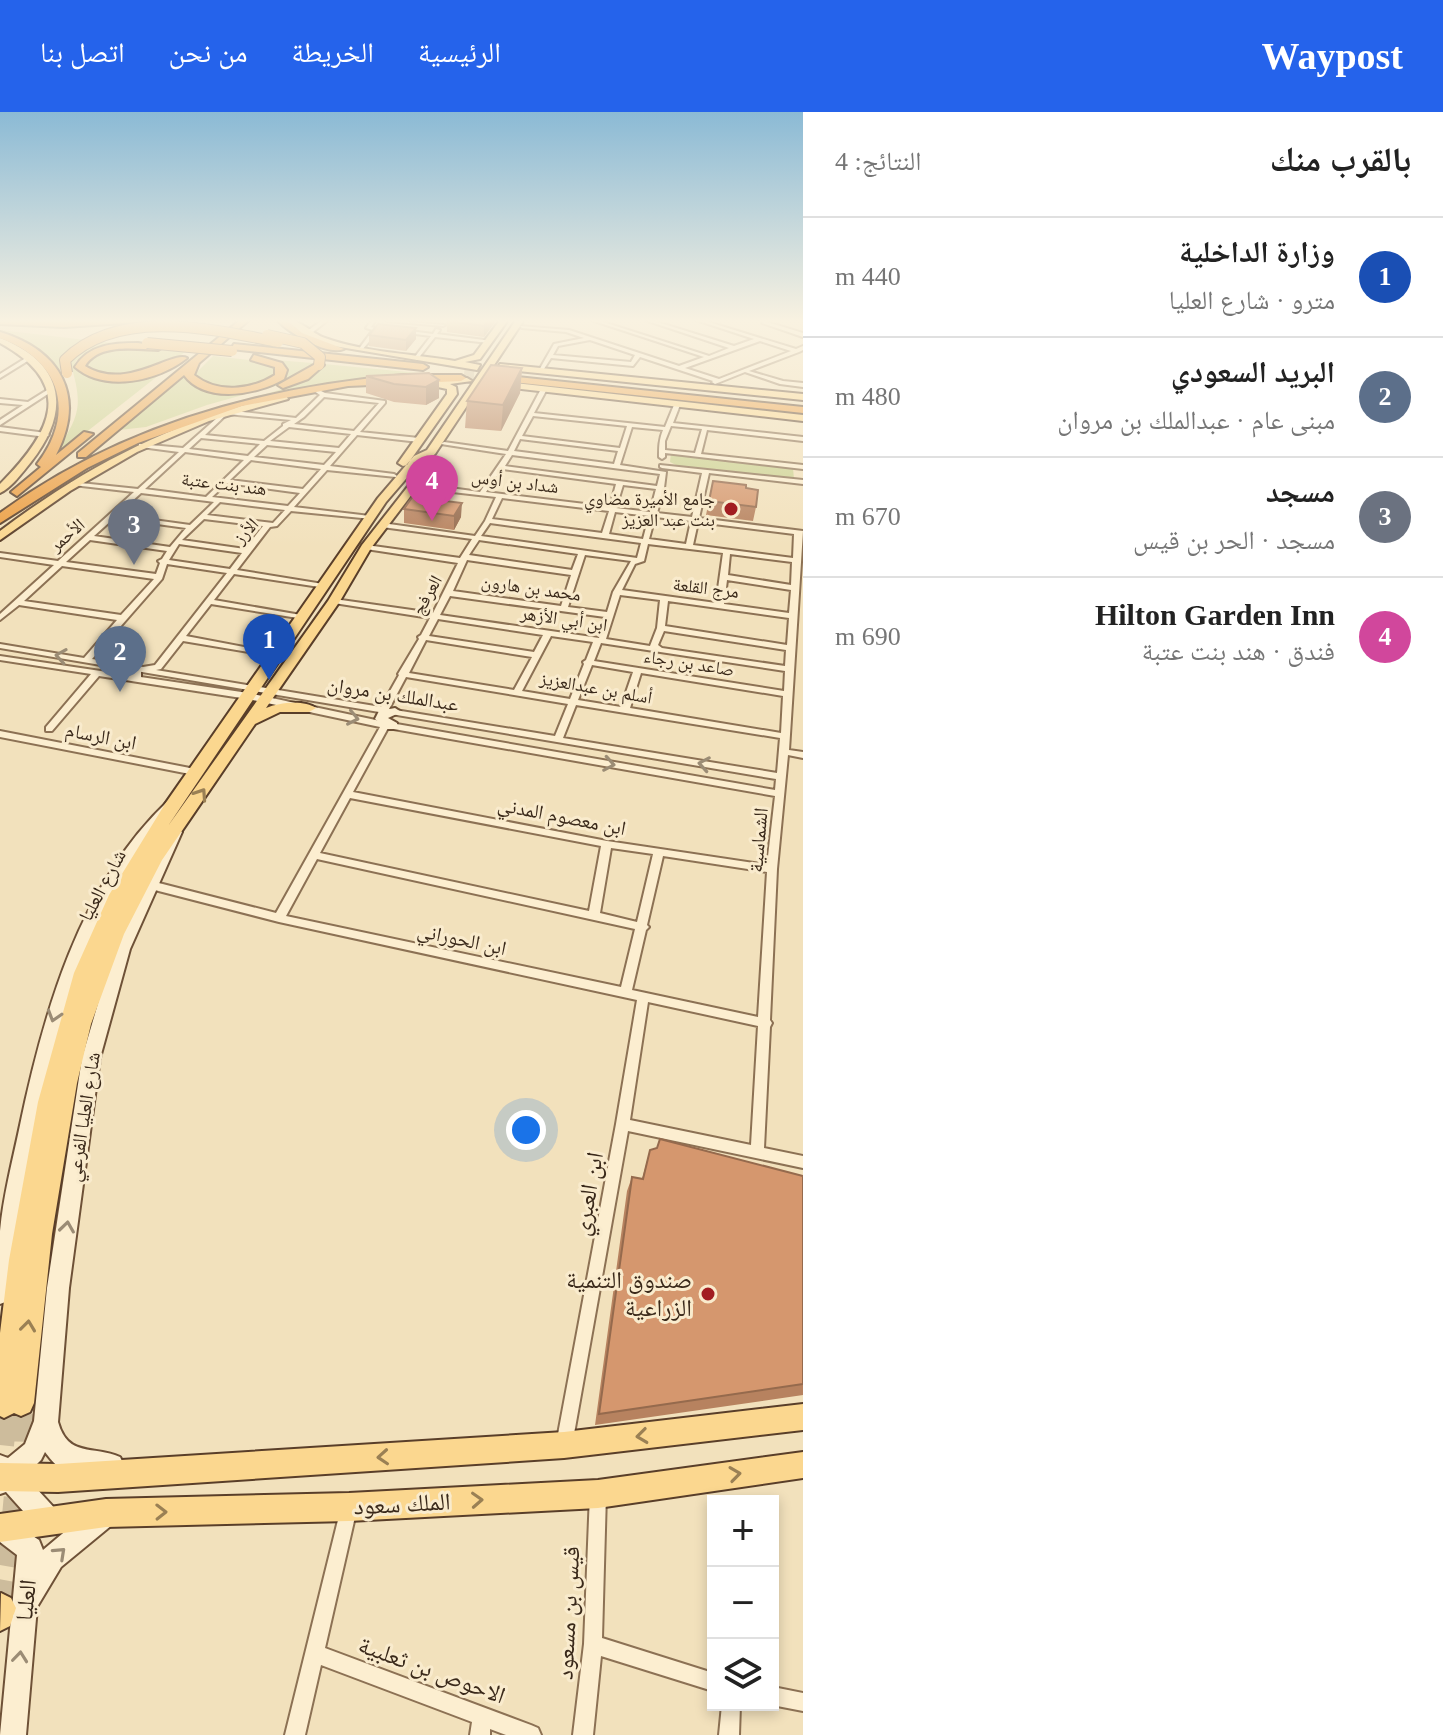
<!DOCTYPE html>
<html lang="ar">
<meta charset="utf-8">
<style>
body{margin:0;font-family:"Times New Roman","Noto Naskh Arabic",serif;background:#f6f6f6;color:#222;direction:rtl}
.controls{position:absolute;right:24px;bottom:24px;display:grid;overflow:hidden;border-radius:0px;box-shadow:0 4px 12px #0003}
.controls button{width:72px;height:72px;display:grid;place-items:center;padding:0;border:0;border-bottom:2px solid #e0e0e0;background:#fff;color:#222;font:40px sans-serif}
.you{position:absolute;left:526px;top:1018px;width:28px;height:28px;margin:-20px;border:6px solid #fff;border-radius:50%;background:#1a73e8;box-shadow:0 0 0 12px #1a73e833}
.badge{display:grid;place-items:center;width:52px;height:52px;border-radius:50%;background:#2563eb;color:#fff;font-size:26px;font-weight:700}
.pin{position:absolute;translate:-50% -66px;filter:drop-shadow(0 2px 4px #0008)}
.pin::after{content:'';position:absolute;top:42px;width:28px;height:24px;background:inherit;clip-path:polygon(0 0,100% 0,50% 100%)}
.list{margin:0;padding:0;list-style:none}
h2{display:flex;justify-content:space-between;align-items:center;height:104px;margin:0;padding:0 32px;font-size:34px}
h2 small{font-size:26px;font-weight:400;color:#767676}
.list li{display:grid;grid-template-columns:52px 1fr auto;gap:24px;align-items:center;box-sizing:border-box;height:120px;padding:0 32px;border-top:2px solid #e0e0e0}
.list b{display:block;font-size:30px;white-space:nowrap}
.list p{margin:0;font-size:26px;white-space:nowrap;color:#767676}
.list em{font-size:26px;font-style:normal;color:#767676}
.icon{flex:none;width:44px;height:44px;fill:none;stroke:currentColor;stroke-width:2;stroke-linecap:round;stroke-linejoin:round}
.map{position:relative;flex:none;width:803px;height:1623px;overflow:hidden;direction:ltr}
header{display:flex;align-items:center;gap:48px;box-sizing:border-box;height:112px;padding:0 40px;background:#2563eb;color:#fff}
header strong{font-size:38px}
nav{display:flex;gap:44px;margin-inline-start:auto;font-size:28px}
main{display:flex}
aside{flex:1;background:#fff}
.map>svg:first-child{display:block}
.green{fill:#cbd190}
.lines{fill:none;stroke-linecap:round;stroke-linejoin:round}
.primary-tunnel{stroke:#cdbc9c;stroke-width:28;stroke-dasharray:28 14;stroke-linecap:butt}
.highway-tunnel{stroke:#cdbc9c;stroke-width:10;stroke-dasharray:10 5;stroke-linecap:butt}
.street-casing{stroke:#8c7154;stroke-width:4}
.secondary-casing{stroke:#6e5137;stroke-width:4}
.primary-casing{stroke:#593e29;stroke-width:4}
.highway-casing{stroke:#593e29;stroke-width:4}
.street{fill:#fceed0;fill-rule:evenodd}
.secondary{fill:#fceed0;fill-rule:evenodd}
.primary{fill:#fbd78f;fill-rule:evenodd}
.highway{fill:#ec9e43;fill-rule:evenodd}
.highway-bridge-casing{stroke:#593e29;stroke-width:12;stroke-linecap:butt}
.highway-bridge{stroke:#ec9e43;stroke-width:10}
.wall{fill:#b7825f}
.shaded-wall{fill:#956a4d}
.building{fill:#d5976e;stroke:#956a4d;stroke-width:2}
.oneway{stroke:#9b8c75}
.oneway2{stroke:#9a8054}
.poi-dot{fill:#a21d21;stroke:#f9ebcd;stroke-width:3}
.labels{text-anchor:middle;stroke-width:6;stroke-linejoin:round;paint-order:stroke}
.far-street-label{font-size:18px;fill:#3a291a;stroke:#f9ebcd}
.far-poi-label{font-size:18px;fill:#3a291a;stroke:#f9ebcd;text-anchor:end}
.street-label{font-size:20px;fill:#3a291a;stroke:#f9ebcd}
.near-street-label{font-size:24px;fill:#3a291a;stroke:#f9ebcd}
.near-poi-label{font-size:24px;fill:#3a291a;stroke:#f9ebcd;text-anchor:end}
</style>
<header>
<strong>Waypost</strong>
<nav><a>الرئيسية</a><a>الخريطة</a><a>من نحن</a><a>اتصل بنا</a></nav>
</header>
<main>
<aside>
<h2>بالقرب منك<small>النتائج: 4</small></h2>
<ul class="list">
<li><span class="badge" style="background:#1a4fb4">1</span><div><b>وزارة الداخلية</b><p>مترو · شارع العليا</p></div><em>440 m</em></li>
<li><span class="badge" style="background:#5c6f8a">2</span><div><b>البريد السعودي</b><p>مبنى عام · عبدالملك بن مروان</p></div><em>480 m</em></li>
<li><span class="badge" style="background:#6b7280">3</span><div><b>مسجد</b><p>مسجد · الحر بن قيس</p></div><em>670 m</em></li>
<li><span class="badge" style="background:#d1479c">4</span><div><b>Hilton Garden Inn</b><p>فندق · هند بنت عتبة</p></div><em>690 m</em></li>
</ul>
</aside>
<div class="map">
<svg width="803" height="1623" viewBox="0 0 803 1623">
<rect width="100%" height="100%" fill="#f2e1bc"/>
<!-- green -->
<path class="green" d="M0 218 86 228 61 244V259L41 240Z
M93 229 134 233 88 242 76 249 74 255C95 273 134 268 159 263L52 347C78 305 85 298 70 250Z
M141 236 185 240C162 258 111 277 86 253 97 236 122 236 141 236Z
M213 244 267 250 275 253 277 266C252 273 213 287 195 262Z
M275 248 313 251 295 267 275 274 207 293 146 315 119 318 185 263C202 286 265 282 287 264L288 257Z
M324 252 460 265 355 267 221 294C249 285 308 276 324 252Z
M671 341 793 356 794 367 678 354 670 350Z"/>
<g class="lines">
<!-- primary-tunnel -->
<path class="primary-tunnel" d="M0 1333 4 1293
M1 1496C17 1422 21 1366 21 1291"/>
<!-- highway-tunnel -->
<path class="highway-tunnel" d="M464 263 504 266"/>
<defs>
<path id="street" d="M323 208H328L313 220 296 217 298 216 310 217Z
M372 208H376L371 215 387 219 385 220 378 219 362 238H358L373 218 366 216Z
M385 208 445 213 443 214 387 209Z
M591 208H597L709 244 729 236 645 208H651L734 234 754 227 696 208H702L796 237 803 234V238L799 240 749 259 783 269 803 271V275L780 272 745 260 715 272 712 270 713 269 640 245 633 254 551 246 542 260H538L554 232 584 226 566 220 522 216 520 214 569 218 679 254 704 245ZM590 228 635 243 631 250 553 243 558 234ZM760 229 791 239 719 267 685 256Z
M764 209 803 221V225L762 211Z
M436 217 440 218 437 222 492 229 489 231 435 225 417 248 414 246 431 224 399 220 402 218 433 222Z
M29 244 34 245 0 266V262Z
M52 275 54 278 0 313V308L23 293 0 291V287L28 290Z
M544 275 547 277 534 301 665 315 674 293 677 291 680 293 673 311 803 325V329L707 318 701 342 803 353V357L665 341V345L662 347 659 345C659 335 659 328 663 318L632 315 620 353 666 360 664 376 657 401 692 405 702 361 662 356 660 355V353L803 368V372L709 361 699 406 803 419 789 638 803 640V646L788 643 777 757 770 908 772 911 770 915 764 1036 803 1044V1056L628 1019 572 1333 570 1339 564 1341 558 1339 556 1333 616 1012 637 888 279 810 147 776 146 773 147 770 151 769 276 801 380 615 248 587 99 564 52 619H46V615L91 562 0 548V544L248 581 385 610 775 678 776 667 0 536V532L84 546 117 508 19 493 0 508V502L54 453 0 445V441L58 449 134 380 73 373 71 372V370L138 377 179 340 141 335 139 334V332L183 336 226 298 296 306 320 283 314 279 317 277 325 281 385 289V291L360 320 419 326 422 328 419 330 357 323 330 354 394 362 397 364 396 365 327 358 294 395 370 404 373 406 372 407 291 399 277 414 270 415 237 458 323 472 327 474 326 476 234 462 214 488 301 503H304V507L211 492 186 524 276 541H279V545L183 529 161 557 156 558 381 595 399 563 398 562 419 527 418 525 421 523 430 506 334 491 330 489 334 487 433 501 458 451 366 437 362 435 366 433 460 446 472 427 382 415 379 413 382 411 475 424 485 409 496 385 435 378 432 376 435 374 480 380 506 342 441 332 444 330 508 339 541 277ZM324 285 379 291 354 319 294 312 304 305ZM227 302 291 308 283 312V314L264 329 205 323ZM533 304 627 314 620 336 522 324ZM671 314 702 317 695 341 665 338V329ZM289 315 351 322 339 336 270 329ZM201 326 260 332 248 344 189 337ZM520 327 618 339 614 352 514 339ZM267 333 336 340 324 353 254 345ZM185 340 244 348 206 385 145 377ZM512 343 660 362 657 374 505 354ZM251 348 321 357 303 377 230 368ZM502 357 616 372 610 395 486 380ZM227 371 300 381 288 394 212 385ZM623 373 656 377 650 400 616 396ZM141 381 207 389 214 390 190 413 117 403ZM502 386 609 399 602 421 492 407ZM220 390 285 398 273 411 207 403ZM615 400 649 404 643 427 609 422ZM655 405 691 409 686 432 649 427ZM114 406 186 416 170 435 94 424ZM204 407 263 414 245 437 182 428ZM698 410 794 422 793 446 693 433ZM490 411 641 431 637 446 481 424ZM90 428 167 439 162 447 158 449 160 451 156 462 66 450ZM479 428 578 442 572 458 469 443ZM179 432 242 441 230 457 169 448ZM648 432 723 441 716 491 622 478 635 452 644 449ZM730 442 792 450 791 473 728 463ZM585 443 631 449 613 480 607 500 568 495ZM467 448 571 463 561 494 453 479ZM167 452 227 461 155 553 143 555 92 547 162 467ZM62 454 154 467 121 503 24 489ZM727 468 791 478 789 501 724 492ZM620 483 660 488 657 516 650 534 606 527ZM450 484 605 505 599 526 440 503ZM668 489 789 506 787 533 665 514ZM438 507 543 523 534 540 429 524ZM664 519 786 538 785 554 662 536 658 533ZM551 524 593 530 586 548 583 550 584 552 570 587 522 579ZM426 528 532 545 514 578 409 561ZM601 531 785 559 784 579 594 549ZM592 553 633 560 621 595 578 588ZM641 561 783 584 781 621 630 596ZM406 565 568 592 555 624 389 597ZM576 593 780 626 777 661 563 626ZM388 616 775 684 767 753 607 729 353 680ZM350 686 601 734 589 799 320 741ZM611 736 653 742 637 810 600 801ZM663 744 767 760 758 905 632 878 646 818 649 815 647 813ZM317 747 635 817 621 875 286 804ZM648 890 758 914 751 1033 630 1008Z
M0 315 46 321 49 323 46 325 0 319Z
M0 619 195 657 200 660 195 663 0 625Z
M598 1374 604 1376 606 1382 602 1526 713 1561V1579L601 1544 593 1623H573L584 1532 590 1382 592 1376Z
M349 1388 355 1390 357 1396 325 1536 531 1613 538 1616 541 1623H506L490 1617V1623H470L472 1610 321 1553 305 1623H285L341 1396 343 1390Z
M773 1575 803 1581V1599L772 1593Z
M722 1593H740L739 1623H719Z"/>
<path id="secondary" d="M135 554 141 558V566L119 569V563L130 561 131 555Z
M395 596 401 600 388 606 397 611V617H387L375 607 379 599Z
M172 688 179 693C163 714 143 731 129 755 50 882 34 1037 11 1182L8 1189 0 1192C0 1168 0 1143 0 1119 3 1085 12 1051 19 1018 43 902 79 774 167 690Z
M175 715 182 720 130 837 100 946 69 1176 58 1310C68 1346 93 1333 120 1345L124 1353 120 1361C109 1366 70 1362 59 1355 54 1352 49 1345 45 1340L41 1348 25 1364 59 1401 62 1410 59 1419 50 1422 41 1419 6 1380 0 1382V1343L8 1346 25 1332 34 1309 47 1176 82 946 114 837 168 720Z
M103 1392 112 1395 115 1404 112 1413 61 1455 37 1495 26 1623H0L17 1443 0 1430V1403L39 1428 43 1438 94 1395Z"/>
<path id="primary" d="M26 208H100L96 210H30Z
M286 208C300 207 311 221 325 226 363 240 414 242 455 249L474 243 500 208H508L480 247 465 250 480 253 477 258 328 233 306 225Z
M516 208H524L435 342 422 352 419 373 371 436 340 489 266 596C280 590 305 588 316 596L309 600H280L255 612 162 748 124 822 91 912 77 971 52 1122 34 1291 30 1300 21 1304 14 1301 4 1306 0 1304V1221L9 1148 38 990 74 861 109 783 165 692 378 386 414 344 427 338ZM411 361 409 373 362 433 328 489 168 714 386 390Z
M0 226C64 251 72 298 31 350 22 361 12 375 0 381V372C51 321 77 273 0 231Z
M500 252 803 282V288L497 257Z
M422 266H467L472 269 450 272 456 275 457 282 407 353 403 354 398 351 447 282V277L419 271Z
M497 269 803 303V309L494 274Z
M285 282 288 287 209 309 137 340 70 379 0 428V419C90 351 175 309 285 282Z
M803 1292V1318L564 1346 58 1380 0 1379V1351L58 1352 564 1320Z
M803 1340V1366L598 1396 349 1409 106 1415 0 1430V1402L106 1387 349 1381 598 1368Z
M1 1481 11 1486 16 1496 10 1514 0 1519Z"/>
<path id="highway" d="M0 208H170L64 215 0 212Z
M240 208H249L199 251 194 263C218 282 251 278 275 263V255L251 248 254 243 282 251 287 258 284 267C257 283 205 292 184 263L86 345H78V341Z
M277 208H286L302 221 344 237C327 244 289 221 277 208Z
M0 220C60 238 87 284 56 343L84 320 93 322 17 384 11 380 41 355 37 352C77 300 60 248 0 226Z
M138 231 163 235 158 238C135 237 99 231 85 254 127 280 172 238 187 246 159 269 105 281 75 255 89 232 114 231 138 231Z
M234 232 423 252 428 255 423 258 231 237Z
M319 250 324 253 308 267 283 276 278 273Z
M404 263H461L466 266 461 269 348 274 242 294 138 331 87 356 0 411V401C118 315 259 275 404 263Z
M508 264 803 295V301L504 269V265Z"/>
</defs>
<!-- street casing -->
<use href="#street" class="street-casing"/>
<!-- secondary casing -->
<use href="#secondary" class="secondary-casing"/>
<!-- primary casing -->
<use href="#primary" class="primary-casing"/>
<!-- highway casing -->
<use href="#highway" class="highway-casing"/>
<!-- street -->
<use href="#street" class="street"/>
<!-- secondary -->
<use href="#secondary" class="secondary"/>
<!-- primary -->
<use href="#primary" class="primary"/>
<!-- highway -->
<use href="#highway" class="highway"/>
<defs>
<path id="highway-bridge" d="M267 223 303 231 320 245 319 253
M147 231 232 239
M67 261 65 248C118 195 212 217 278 230"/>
</defs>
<!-- highway-bridge casing -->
<use href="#highway-bridge" class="highway-bridge-casing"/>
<!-- highway-bridge -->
<use href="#highway-bridge" class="highway-bridge"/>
</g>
<!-- wall -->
<path class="wall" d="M447 209 495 210 484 225 447 220Z
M416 216V227L406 239 369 234V223Z
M522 256 520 281 501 319 465 316 467 289Z
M429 261 439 286 426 293 394 290 366 281V264Z
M713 369 746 376 756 395 753 409 706 403Z
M448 371V385L445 389 461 405 454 418 404 411V397Z
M650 1038 803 1064V1283L595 1313 627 1079 632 1065 642 1067Z"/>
<!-- shaded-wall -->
<path class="shaded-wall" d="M488 208H495V210L484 225V214Z
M416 216V227L406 239V228Z
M522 256 520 281 501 319 503 293Z
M439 268V286L426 293V275Z
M448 371V385L437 402V388Z
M462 391 461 405 454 418V404Z"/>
<!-- building -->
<path class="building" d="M448 208H488L484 214 447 209Z
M378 212 416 216 406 228 369 223Z
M491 253 522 256 503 293 467 289Z
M429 261 439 268 426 275 394 272 366 264Z
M424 368 448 371 437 388 462 391 454 404 404 397Z
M713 369 746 373V376L758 378 756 395 709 389Z
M660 1027 803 1064V1272L599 1302 632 1065 643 1067 650 1038 657 1036Z"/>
<!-- one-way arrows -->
<defs><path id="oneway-chevron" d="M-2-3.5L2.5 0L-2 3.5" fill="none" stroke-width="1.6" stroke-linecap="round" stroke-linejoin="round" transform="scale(2)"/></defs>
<g class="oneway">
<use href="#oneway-chevron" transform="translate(61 544) rotate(-171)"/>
<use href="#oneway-chevron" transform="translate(353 606) rotate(12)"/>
<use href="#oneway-chevron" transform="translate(609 652) rotate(10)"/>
<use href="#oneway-chevron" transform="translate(704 652) rotate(-170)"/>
<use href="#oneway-chevron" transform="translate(54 904) rotate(107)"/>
<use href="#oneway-chevron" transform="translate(67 1115) rotate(-82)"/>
<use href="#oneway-chevron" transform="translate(60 1441) rotate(-43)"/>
<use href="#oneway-chevron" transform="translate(20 1545) rotate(-84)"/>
</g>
<g class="oneway2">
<use href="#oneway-chevron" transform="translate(201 682) rotate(-56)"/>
<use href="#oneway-chevron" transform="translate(28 1214) rotate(-83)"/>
<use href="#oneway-chevron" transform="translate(642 1324) rotate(173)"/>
<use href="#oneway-chevron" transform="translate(383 1345) rotate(176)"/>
<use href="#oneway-chevron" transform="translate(735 1362) rotate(-8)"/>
<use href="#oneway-chevron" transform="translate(477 1388) rotate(-3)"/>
<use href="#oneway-chevron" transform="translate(161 1400) rotate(-1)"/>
</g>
<!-- sky -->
<linearGradient id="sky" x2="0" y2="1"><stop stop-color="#8bbad5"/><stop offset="0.48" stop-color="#f9f2e1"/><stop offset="1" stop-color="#f9f2e1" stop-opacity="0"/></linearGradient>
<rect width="803" height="435" fill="url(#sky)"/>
<!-- markers -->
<g class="poi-dot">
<circle cx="731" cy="397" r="8"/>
<circle cx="708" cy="1182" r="8"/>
</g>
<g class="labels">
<!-- far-street labels -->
<g class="far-street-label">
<text transform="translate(515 370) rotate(7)" y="6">شداد بن أوس</text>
<text transform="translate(224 372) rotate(7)" y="6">هند بنت عتبة</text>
<text transform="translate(246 419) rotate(-48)" y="6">الأرز</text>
<text transform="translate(67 423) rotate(-41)" y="6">الأحمر</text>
<text transform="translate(531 476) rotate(8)" y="6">محمد بن هارون</text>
<text transform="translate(706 476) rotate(7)" y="6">مرج القلعة</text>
<text transform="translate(427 483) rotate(-61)" y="6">العرفج</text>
<text transform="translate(564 507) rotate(8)" y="6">ابن أبي الأزهر</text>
<text transform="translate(689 551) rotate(9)" y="6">صاعد بن رجاء</text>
<text transform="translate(596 576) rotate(10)" y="6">أسلم بن عبدالعزيز</text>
</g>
<!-- far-poi labels -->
<g class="far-poi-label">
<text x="715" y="393">جامع الأميرة مضاوي<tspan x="715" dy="21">بنت عبد العزيز</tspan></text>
</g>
<!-- street labels -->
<g class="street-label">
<text transform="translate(393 582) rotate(9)" y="7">عبدالملك بن مروان</text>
<text transform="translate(101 624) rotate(11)" y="7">ابن الرسام</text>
<text transform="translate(562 704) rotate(11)" y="7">ابن معصوم المدني</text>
<text transform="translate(758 728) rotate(-85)" y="7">الشماسية</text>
<text transform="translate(102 773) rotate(-62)" y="7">شارع العليا</text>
<text transform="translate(462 827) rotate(12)" y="7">ابن الحوراني</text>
<text transform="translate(83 1005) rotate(-81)" y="7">شارع العليا الفرعي</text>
</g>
<!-- near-street labels -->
<g class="near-street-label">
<text transform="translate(588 1082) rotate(-80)" y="8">ابن العبري</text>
<text transform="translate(402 1392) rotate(-3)" y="8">الملك سعود</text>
<text transform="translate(26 1488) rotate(-84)" y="8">العليا</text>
<text transform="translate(568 1501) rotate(-87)" y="8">قيس بن مسعود</text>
<text transform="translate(432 1558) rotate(20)" y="8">الاحوص بن ثعلبية</text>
</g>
<!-- near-poi labels -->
<g class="near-poi-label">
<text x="692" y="1176">صندوق التنمية<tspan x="692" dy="28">الزراعية</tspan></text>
</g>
</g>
</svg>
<div class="controls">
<button>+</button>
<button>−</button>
<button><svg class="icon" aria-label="layers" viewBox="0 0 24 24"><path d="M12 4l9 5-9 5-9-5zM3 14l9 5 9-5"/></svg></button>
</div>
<div class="you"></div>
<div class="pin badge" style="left:269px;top:568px;background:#1a4fb4">1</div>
<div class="pin badge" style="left:120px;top:580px;background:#5c6f8a">2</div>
<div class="pin badge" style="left:134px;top:453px;background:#6b7280">3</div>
<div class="pin badge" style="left:432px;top:409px;background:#d1479c">4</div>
</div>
</main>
